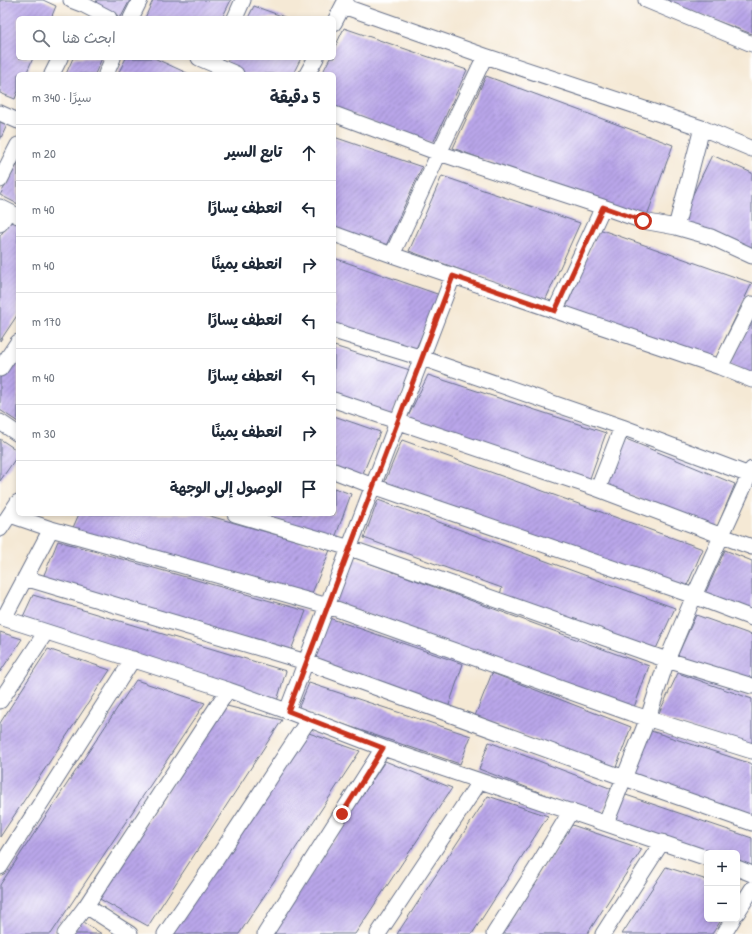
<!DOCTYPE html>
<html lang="ar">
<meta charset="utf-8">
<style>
body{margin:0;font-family:"Patrick Hand","Playpen Sans Arabic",sans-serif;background:#f6f6f7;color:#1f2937;direction:rtl}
.controls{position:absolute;right:12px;bottom:12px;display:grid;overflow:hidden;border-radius:6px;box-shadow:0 2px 6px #0003}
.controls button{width:36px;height:36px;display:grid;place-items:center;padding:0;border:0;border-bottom:1px solid #e0e1e3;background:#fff;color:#1f2937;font:20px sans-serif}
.stop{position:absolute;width:12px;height:12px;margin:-9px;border:3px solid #c8321e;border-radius:50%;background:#fff}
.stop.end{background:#c8321e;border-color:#fff;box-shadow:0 1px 4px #0008}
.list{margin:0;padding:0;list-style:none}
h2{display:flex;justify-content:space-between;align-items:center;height:52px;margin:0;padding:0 16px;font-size:17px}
h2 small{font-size:13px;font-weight:400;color:#747a83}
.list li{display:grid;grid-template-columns:26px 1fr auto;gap:12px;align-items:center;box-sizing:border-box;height:56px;padding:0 16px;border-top:1px solid #e0e1e3}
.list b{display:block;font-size:15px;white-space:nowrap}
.list em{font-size:13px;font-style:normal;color:#747a83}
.icon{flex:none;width:22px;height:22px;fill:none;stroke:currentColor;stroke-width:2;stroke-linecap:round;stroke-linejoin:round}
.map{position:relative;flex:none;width:752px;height:934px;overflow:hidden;direction:ltr}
.search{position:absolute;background:#fff;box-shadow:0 2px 6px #0003;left:16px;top:16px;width:320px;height:44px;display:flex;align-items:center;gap:10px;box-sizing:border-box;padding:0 14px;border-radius:6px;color:#747a83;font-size:15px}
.panel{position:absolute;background:#fff;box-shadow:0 2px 6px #0003;left:16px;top:72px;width:320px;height:444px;border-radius:6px;direction:rtl}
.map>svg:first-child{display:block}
.building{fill:url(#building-hatch)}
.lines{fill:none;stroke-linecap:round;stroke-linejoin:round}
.street-casing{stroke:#677088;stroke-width:17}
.street{stroke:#fff;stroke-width:15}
.route{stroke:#c8321e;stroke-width:5}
</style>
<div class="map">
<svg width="752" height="934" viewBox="0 0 752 934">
<defs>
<pattern id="building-hatch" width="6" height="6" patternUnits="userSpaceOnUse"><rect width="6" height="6" fill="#b9a6e9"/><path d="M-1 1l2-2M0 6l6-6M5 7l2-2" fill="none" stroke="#9688c0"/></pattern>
</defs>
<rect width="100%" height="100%" fill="#fff"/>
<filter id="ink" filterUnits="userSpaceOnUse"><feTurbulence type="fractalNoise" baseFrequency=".025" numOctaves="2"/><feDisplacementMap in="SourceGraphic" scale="8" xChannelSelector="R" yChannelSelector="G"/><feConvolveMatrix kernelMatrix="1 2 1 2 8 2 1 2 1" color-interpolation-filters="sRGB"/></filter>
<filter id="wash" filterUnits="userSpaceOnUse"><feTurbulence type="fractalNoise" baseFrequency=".012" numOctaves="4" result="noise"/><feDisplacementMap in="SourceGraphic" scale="16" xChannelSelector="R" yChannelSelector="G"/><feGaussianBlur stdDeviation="0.9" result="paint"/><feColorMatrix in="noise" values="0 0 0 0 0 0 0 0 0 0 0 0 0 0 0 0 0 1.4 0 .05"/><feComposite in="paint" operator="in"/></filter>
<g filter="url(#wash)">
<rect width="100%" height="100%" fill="#f5e9d5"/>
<g id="blocks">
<!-- building -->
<path class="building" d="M0 0H43L56 6 51 18H18V58H33L26 74H18V91L15 99 0 93Z
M97 0H130L121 17 95 5Z
M153 0H231L222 18H145Z
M667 0H752V34L666 2Z
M254 6 287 18H248Z
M344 28 467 70 433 143 334 108V74H322L330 58H334V49Z
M73 58H102L95 74H66Z
M126 58H154L189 74H118Z
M229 58H301L293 74H242L224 66Z
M486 76 673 145 645 221 453 148Z
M0 122 7 125 0 140Z
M334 137 422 167 385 248 334 230Z
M712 155 752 173V253L680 221Z
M18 163V204L0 195Z
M442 176 580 223 545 301 409 251Z
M11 220 18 223V314L0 341V236Z
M599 229 752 283 715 360 565 310Z
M334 258 440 295 414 353 334 326Z
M752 320V376L730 365Z
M334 346 413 371 391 416 334 397Z
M18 350V422L0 410V378Z
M428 375 606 433 589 481 406 421Z
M334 416 380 432 361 478 334 469Z
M0 439 18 451V455L0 481Z
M626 439 735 484 716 530 604 485Z
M402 440 703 549 685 590 383 486Z
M334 488 351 494 335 538 255 514H334Z
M378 500 675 608 654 653 499 597 502 588 364 538Z
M79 514H203L330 550 310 598 71 532Z
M58 541 306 611 290 653 41 582Z
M725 550 752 561V616L703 598Z
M350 556 649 666 632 713 333 602Z
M33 595 286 671 277 701 21 621Z
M696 615 752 635V682L676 659Z
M329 618 463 664 448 708 314 661Z
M0 632 22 639 0 672Z
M48 649 110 670 0 837V723Z
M492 673 631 727 615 770 475 716Z
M678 673 752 699V747L657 717Z
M136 680 205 703 51 934H0V885Z
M309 683 471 736 460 764 298 709Z
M223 705 282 720 148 926 98 898Z
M648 730 752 764V822L627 778Z
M306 732 360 751 239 934H169Z
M489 742 612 789 601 816 479 769Z
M385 761 452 788 355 934H271Z
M623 794 752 838V870L737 865V853H707L612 821Z
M488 796 548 816 472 934H397Z
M572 825 642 849 587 934H500Z
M666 867 707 880V919H722L712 934H622Z
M81 921 102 934H72Z"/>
</g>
</g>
<g filter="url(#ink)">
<use href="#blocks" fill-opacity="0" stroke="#677088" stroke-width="1"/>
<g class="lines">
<defs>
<path id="street" d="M71 0 84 5 109 18
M646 0 752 44
M343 6 485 56 702 128 752 149
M131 18 140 0
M235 18 243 0
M334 23 346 0
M199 58 236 74
M52 74 60 58
M106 74 113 58
M307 74 316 58
M0 113 18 121
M334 114 439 153 603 207 643 221 676 227 711 237 752 256
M0 180 18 145
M0 207 18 216
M0 224 8 212
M676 227 702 128
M334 234 392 255 720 367 752 380
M392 255 439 153 485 56
M555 311 603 207
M334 331 422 358 622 427 752 476
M720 367 752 304
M0 369 18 342
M334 400 598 489 722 536 752 547
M0 422 18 434
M334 471 373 486 694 596 752 618
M598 489 622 427
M235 514 350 548 667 660 752 686
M10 515 51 529 328 606 630 713 752 751
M0 529 18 502
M25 578 306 662 630 780 752 823
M0 617 228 690 287 711 383 748 707 858
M4 618 51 529
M0 701 46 632
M287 711 453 276
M606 823 648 718 667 660 694 596 752 469
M0 867 133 659
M737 868 752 874
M86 906 130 934
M737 913 752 889
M65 934 86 906 228 690
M165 934 212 866 309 719
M265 934 383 748
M378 934 480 781
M494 934 535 870 571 811
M603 934 662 842
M724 934 733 919"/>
</defs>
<!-- street casing -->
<use href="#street" class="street-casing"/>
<!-- street -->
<use href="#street" class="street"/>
</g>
</g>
<g class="lines" filter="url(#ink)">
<!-- route -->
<path class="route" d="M342 814 383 748 288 711 453 276 555 311 603 207 643 221"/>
</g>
</svg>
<div class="controls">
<button>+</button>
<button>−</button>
</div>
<div class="stop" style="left:643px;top:221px"></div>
<div class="stop end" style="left:342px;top:814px"></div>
<div class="search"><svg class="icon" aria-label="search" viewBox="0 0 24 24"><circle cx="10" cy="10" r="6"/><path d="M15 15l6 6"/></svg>ابحث هنا</div>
<section class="panel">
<h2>5 دقيقة<small>سيرًا · 340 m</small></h2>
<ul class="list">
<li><svg class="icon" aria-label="ahead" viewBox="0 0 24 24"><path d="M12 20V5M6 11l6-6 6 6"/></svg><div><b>تابع السير</b></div><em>20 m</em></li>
<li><svg class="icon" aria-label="left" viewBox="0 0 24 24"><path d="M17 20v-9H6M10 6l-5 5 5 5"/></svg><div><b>انعطف يسارًا</b></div><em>40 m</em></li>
<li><svg class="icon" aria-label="right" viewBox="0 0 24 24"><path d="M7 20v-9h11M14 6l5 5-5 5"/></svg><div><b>انعطف يمينًا</b></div><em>40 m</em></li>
<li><svg class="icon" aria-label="left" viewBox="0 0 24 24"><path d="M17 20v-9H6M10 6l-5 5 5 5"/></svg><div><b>انعطف يسارًا</b></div><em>170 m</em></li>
<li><svg class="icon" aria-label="left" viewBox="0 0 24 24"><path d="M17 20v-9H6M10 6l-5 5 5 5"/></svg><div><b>انعطف يسارًا</b></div><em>40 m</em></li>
<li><svg class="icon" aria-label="right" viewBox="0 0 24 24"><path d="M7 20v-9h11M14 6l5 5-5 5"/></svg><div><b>انعطف يمينًا</b></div><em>30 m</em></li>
<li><svg class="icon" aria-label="arrive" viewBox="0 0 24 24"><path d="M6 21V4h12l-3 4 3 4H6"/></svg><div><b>الوصول إلى الوجهة</b></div></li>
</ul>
</section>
</div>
